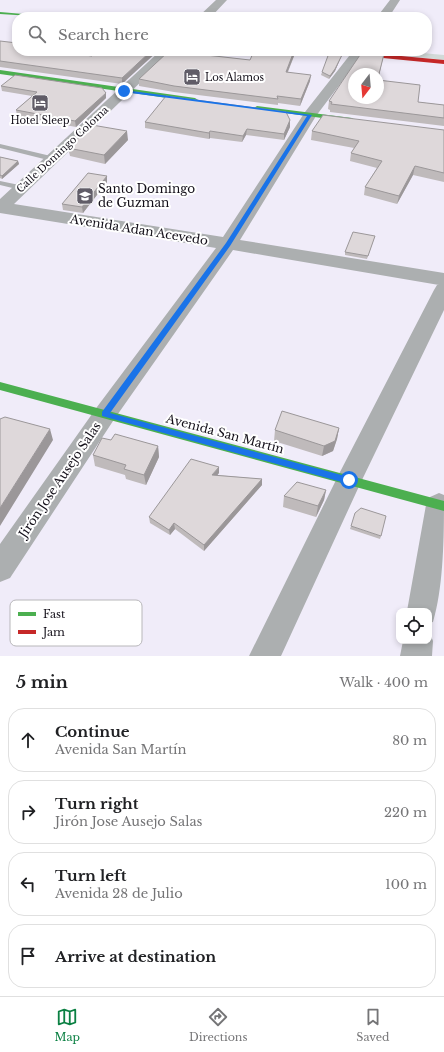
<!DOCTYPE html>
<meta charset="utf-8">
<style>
body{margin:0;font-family:"Libre Baskerville",serif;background:#f6f6f6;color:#202124}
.controls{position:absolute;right:12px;bottom:12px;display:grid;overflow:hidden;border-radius:8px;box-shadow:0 2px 6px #0003}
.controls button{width:36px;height:36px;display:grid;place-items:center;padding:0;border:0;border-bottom:1px solid #e0e0e0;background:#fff;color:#202124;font:20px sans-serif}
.compass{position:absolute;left:348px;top:68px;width:36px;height:36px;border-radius:50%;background:#fff;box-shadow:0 2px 6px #0003;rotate:196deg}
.stop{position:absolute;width:12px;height:12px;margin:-9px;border:3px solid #1a73e8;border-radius:50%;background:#fff}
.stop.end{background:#1a73e8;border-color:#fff;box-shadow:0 1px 4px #0008}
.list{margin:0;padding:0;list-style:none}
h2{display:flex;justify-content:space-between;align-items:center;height:52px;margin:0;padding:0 16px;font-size:17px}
h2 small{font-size:13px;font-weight:400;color:#757577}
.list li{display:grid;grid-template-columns:26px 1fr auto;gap:12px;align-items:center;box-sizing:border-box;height:64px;margin:0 8px 8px;padding:0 8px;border:1px solid #e0e0e0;border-radius:16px}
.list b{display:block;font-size:15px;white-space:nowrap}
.list p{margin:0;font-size:13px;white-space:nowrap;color:#757577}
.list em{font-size:13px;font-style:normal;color:#757577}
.icon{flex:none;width:22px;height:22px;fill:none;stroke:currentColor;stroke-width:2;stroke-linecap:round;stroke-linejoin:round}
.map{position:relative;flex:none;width:444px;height:656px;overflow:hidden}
.search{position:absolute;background:#fff;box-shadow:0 2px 6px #0003;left:12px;right:12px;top:12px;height:44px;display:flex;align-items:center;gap:10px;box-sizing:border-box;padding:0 14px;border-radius:16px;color:#757577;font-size:15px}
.sheet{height:340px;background:#fff}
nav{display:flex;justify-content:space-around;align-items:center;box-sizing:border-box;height:56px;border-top:1px solid #e0e0e0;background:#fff;font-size:11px;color:#757577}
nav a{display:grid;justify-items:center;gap:2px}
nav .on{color:#0b8043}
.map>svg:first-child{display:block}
.green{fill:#d2dad8}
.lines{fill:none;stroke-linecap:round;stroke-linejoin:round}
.lane{fill:#acafb0;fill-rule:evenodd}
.street{fill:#acafb0;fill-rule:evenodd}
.fast{fill:#4caf50;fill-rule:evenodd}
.jam{fill:#c62828;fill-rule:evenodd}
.wall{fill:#bfbabb}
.shaded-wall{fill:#9b9799}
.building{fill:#ded8da;stroke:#9b9799}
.route{fill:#1a73e8}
.labels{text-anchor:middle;stroke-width:4;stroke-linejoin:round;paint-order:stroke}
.far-poi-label{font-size:10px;fill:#130f19;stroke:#fff;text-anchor:start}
.far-street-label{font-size:10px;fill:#130f19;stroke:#fff}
.poi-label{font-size:12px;fill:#130f19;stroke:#fff;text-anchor:start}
.street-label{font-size:12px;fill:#130f19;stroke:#fff}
.key{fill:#fff;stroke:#b8b7ba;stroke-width:1}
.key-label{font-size:11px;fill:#130f19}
</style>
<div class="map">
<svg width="444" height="656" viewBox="0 0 444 656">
<rect width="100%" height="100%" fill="#f0ecf9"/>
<!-- green -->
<path class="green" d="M363 51H400L444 55V60Z"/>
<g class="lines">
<!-- lane -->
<path class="lane" d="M0 144 55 157 56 159 52 161 0 148Z
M0 181 24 186 25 188 21 190 0 185Z"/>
<!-- street -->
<path class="street" d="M216 0H227L211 17H198Z
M390 0H400L389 17H377Z
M160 51H173L14 204 223 237 305 112 353 51H365L316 116 240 240 444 273V310L361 482 281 656H249L340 472 434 290 437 285H439L233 250 113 421 10 578 0 582V544L97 407 216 248 0 213V199Z
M439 493 444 495C444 534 444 585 433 622L429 623V611H407L426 505 430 497Z
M429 631 433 641 432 656H400L403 641H429Z"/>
<!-- fast -->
<path class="fast" d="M0 12 46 16 48 17 0 14Z
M0 70 195 98 198 100 195 102 0 74Z
M257 106 352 118 355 120 352 122 255 109 254 108Z
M0 382 444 501V511L0 390Z"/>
<!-- jam -->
<path class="jam" d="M329 51H348L444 60V64L332 53Z"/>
</g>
<!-- wall -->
<path class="wall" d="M0 41 17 51 92 56 122 51V84L0 67Z
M296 51 288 72 310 81 300 106 278 103V105L174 92 139 86V79L209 56 250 60Z
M384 54 378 80 418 102 444 105V126L330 112V110L328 109 329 101Z
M342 55 341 57 335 71 329 79 321 75 322 72Z
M1 86 106 98 76 127 17 116 16 110 32 96 2 91Z
M290 120V127L284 140 246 135 242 142 210 138 209 139 145 128V122Z
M444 130V182L413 175 397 204 364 195 365 187 377 168 350 161 351 153 354 148 311 140 312 131Z
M128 140 105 164 70 156 68 148Z
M0 157 18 161 19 164 2 179 0 178Z
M107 176V182L83 213 63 210 62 204Z
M375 236 367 259 345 255V252Z
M339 428 337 439 333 451 322 456 274 441 275 430Z
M111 440 158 446 159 457 146 485 126 479 125 475 95 466 93 455Z
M219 473 217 475 262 479V485L204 551 175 529 170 535 150 523 149 517Z
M326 490 324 500 316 517 283 507 284 496Z
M351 526 381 536 380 539 350 529Z"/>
<!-- shaded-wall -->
<path class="shaded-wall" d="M151 51H158L122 84V78Z
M208 51H212L206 61V55Z
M294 51H296L285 78 286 72Z
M342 55 341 57 335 71 329 79 330 76Z
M311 75 310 81 300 106 301 99Z
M106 93V98L76 127 75 121Z
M290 120V127L284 140V134Z
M247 129 246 135 242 142 243 136Z
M127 131 128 140 105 164 104 155Z
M210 131V138L209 139V133Z
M18 161 19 164 2 179V176Z
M415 166 413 175 397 204 399 196Z
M107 176V182L83 213 82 207Z
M339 428 337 439 333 451 322 456 324 446Z
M50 429 53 440 0 526V508Z
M158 446 159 457 146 485 144 475Z
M219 467V473L213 481 212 475Z
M262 479V485L204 551V545Z
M326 490 324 500 316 517 318 506Z
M174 523 175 529 170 535 169 530Z"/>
<!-- building -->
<path class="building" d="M0 41 17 43V51H56L92 56 97 51H122L133 52 134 51H151L122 78 0 61Z
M169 51H208L206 55 250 60 254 51H294L286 72 311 75 301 99 277 96 278 99 174 86 139 79Z
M362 52 384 54 378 78V74H354V98H378V80L420 85 418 102 444 105V118L331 104 332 102 329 101Z
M329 53 342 55 335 69 330 76 322 72Z
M15 75 102 88 106 93 75 121 16 110 37 92 1 86Z
M166 96 286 112 290 120 284 134 247 129 243 136 210 131 209 133 145 122Z
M323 115 444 130V173L415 166 399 196 365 187 382 161 351 153 359 141 312 131Z
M92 125 127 131 104 155 68 148Z
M0 157 18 161 2 176 0 175Z
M88 173 107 176 82 207 62 204Z
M353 232 375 236 368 256 345 252Z
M282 411 339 428 335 441 324 446 275 430Z
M5 417 50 429 0 508V419Z
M115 434 158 446 144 475 124 469 126 465 93 455 102 438 111 440Z
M191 459 219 467 212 475 262 479 204 545 174 523 169 530 149 517Z
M297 482 326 490 318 506 284 496Z
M361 508 386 516 381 536 351 526 355 513Z"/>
<!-- route -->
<path class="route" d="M124 90 312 115 230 246 110 413 349 477 353 480 352 483 349 484 102 416V412L226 243 307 116 123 92Z"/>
<!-- icons -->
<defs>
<symbol id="hotel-square" viewBox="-11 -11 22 22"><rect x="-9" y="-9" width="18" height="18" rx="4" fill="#605c67" stroke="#fff"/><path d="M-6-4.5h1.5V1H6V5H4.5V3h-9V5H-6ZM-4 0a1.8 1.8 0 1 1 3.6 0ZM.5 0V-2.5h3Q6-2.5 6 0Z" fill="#fff"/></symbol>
<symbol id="school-square" viewBox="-11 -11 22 22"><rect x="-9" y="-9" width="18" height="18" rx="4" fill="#605c67" stroke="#fff"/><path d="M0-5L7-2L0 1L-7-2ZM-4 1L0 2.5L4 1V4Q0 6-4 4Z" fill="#fff"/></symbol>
</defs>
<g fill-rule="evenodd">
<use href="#hotel-square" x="182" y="67" width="20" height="20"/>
<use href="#hotel-square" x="30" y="93" width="20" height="20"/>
<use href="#school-square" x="75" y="186" width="20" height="20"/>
</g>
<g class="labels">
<!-- far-poi labels -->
<g class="far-poi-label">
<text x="205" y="81">Los Alamos</text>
<text x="40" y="124" text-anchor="middle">Hotel Sleep</text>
</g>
<!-- far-street labels -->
<g class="far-street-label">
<text transform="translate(62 149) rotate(-43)" y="4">Calle Domingo Coloma</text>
</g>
<!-- poi labels -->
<g class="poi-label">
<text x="98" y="193">Santo Domingo<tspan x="98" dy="14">de Guzman</tspan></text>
</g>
<!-- street labels -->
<g class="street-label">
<text transform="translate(139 230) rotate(9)" y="4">Avenida Adan Acevedo</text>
<text transform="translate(225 434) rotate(15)" y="4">Avenida San Martín</text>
<text transform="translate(60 480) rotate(-56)" y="4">Jirón Jose Ausejo Salas</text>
</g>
</g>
<!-- legend -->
<rect x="10" y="600" width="132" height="46" rx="6" class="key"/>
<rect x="18" y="612" width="18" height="4" fill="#4caf50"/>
<rect x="18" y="630" width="18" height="4" fill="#c62828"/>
<g class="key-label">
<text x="43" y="618">Fast</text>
<text x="43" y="636">Jam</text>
</g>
</svg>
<div class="controls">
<button><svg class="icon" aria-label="locate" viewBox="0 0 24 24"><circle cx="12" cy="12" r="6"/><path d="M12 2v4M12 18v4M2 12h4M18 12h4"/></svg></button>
</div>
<svg class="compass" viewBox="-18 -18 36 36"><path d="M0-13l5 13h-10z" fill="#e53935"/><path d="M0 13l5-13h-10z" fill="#757577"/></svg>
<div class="stop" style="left:349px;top:480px"></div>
<div class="stop end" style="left:124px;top:91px"></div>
<div class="search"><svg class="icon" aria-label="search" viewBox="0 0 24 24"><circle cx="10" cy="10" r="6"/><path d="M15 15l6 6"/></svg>Search here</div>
</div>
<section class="sheet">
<h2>5 min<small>Walk · 400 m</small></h2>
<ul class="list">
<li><svg class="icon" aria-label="ahead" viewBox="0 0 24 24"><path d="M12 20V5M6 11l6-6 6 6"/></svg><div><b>Continue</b><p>Avenida San Martín</p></div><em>80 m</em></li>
<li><svg class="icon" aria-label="right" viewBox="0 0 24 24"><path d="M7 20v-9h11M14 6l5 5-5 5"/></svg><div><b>Turn right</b><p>Jirón Jose Ausejo Salas</p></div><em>220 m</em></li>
<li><svg class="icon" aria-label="left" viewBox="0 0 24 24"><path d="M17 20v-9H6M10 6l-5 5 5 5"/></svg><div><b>Turn left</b><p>Avenida 28 de Julio</p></div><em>100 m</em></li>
<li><svg class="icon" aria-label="arrive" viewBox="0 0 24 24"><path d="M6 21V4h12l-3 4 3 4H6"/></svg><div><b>Arrive at destination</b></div></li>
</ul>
</section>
<nav>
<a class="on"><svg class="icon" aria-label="map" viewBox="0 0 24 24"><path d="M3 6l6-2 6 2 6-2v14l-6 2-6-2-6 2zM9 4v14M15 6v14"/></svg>Map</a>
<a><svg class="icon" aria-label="directions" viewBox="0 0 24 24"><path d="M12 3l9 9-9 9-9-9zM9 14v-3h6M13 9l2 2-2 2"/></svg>Directions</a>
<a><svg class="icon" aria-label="saved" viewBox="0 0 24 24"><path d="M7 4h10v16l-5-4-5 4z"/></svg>Saved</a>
</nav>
